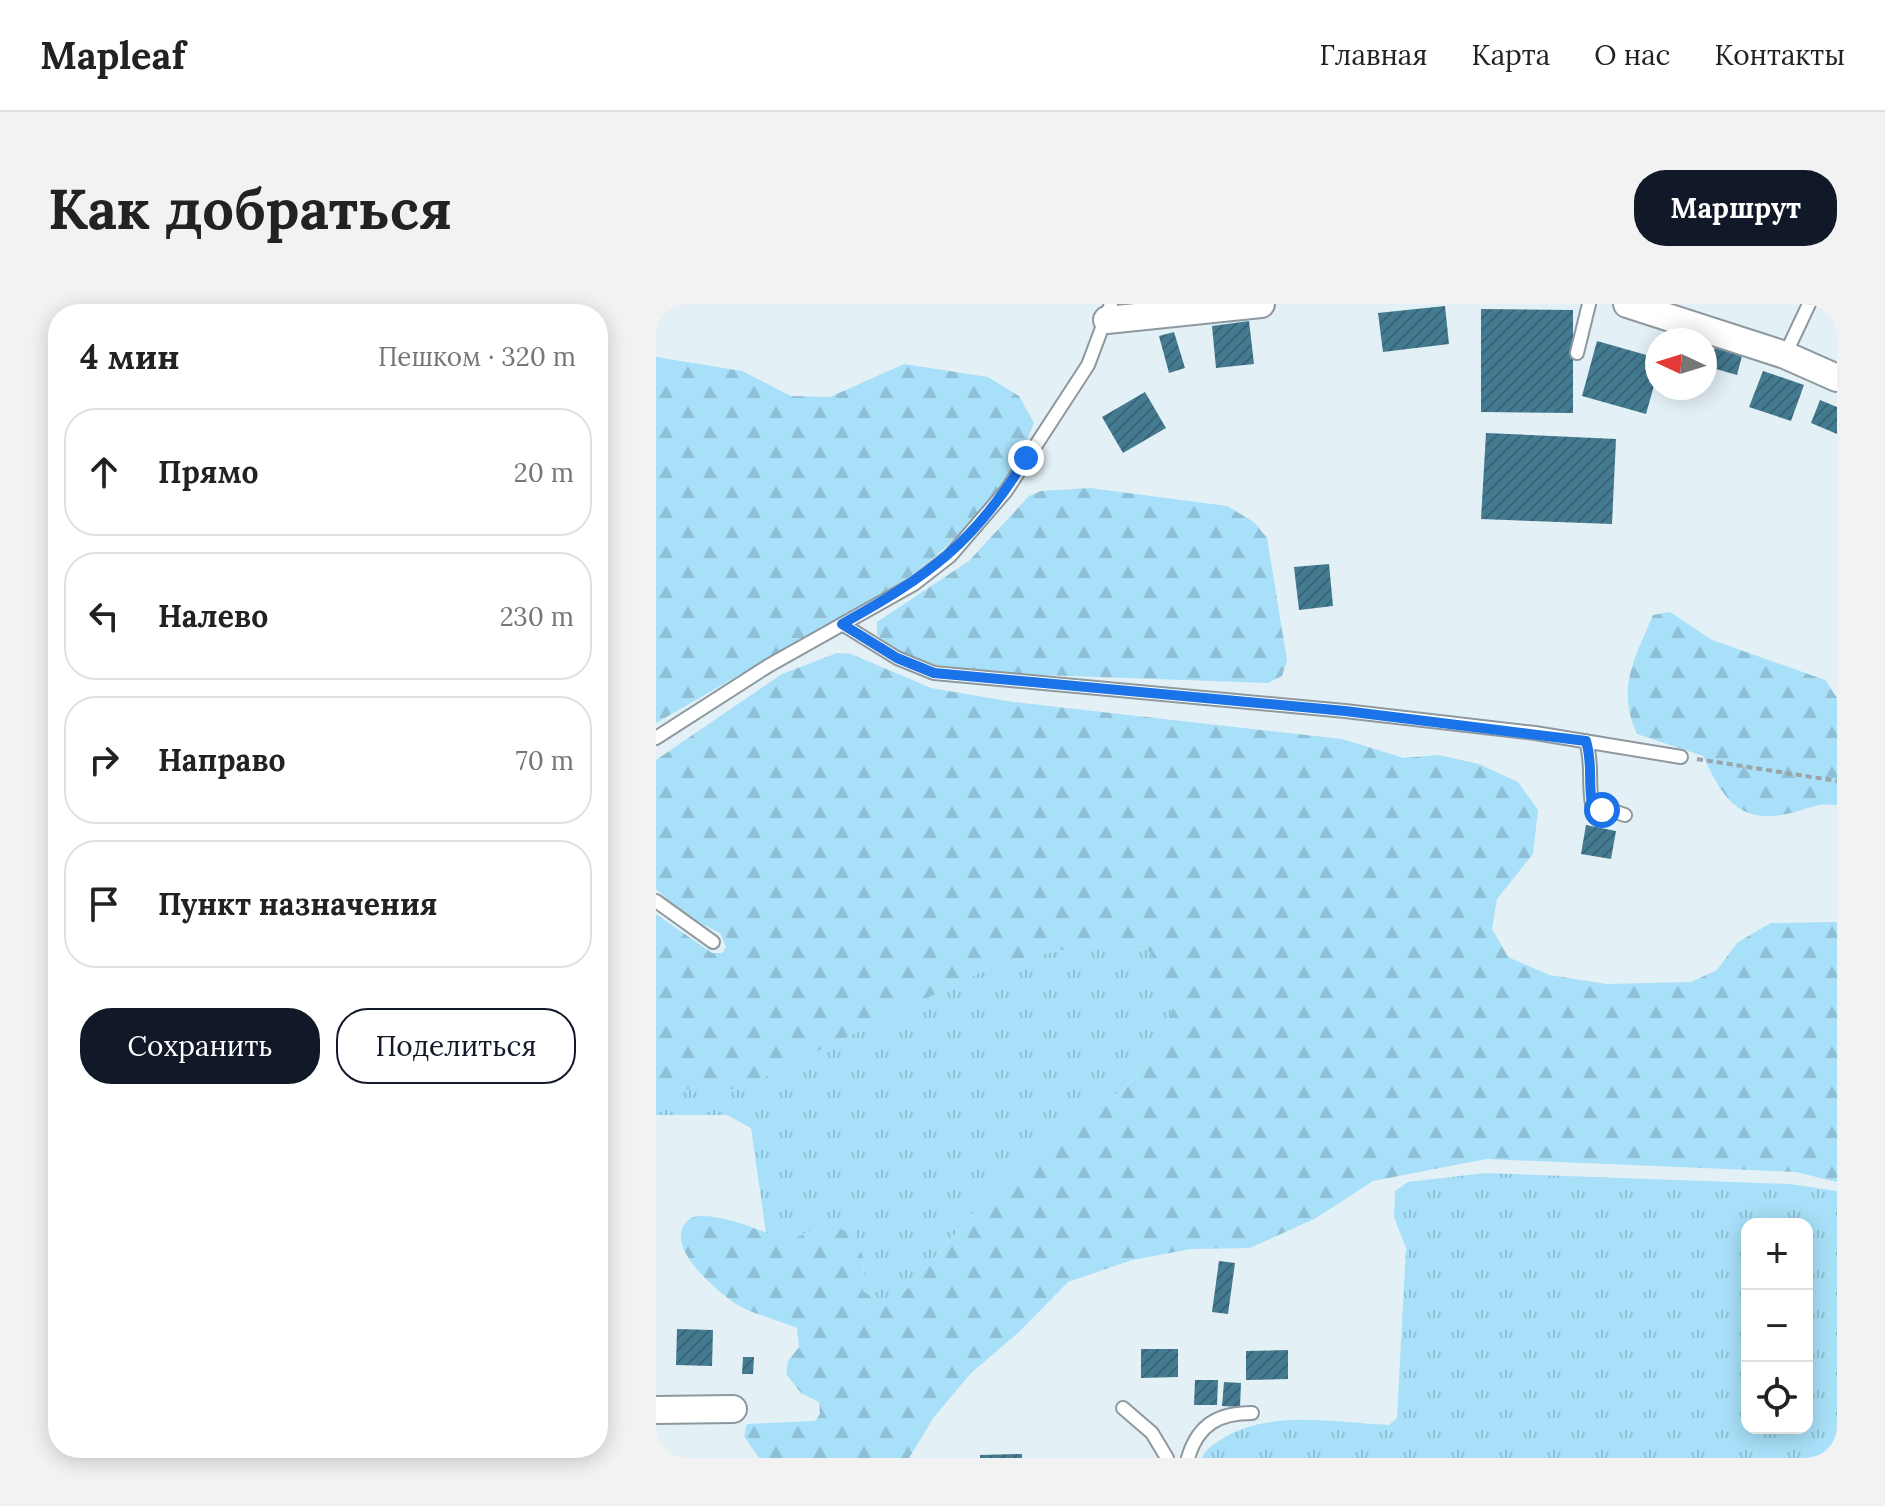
<!DOCTYPE html>
<html lang="ru">
<meta charset="utf-8">
<style>
body{margin:0;font-family:Lora,serif;background:#f2f2f2;color:#222}
.controls{position:absolute;right:24px;bottom:24px;display:grid;overflow:hidden;border-radius:16px;box-shadow:0 4px 20px #0003}
.controls button{width:72px;height:72px;display:grid;place-items:center;padding:0;border:0;border-bottom:2px solid #e0e0e0;background:#fff;color:#222;font:40px sans-serif}
.compass{position:absolute;left:989px;top:24px;width:72px;height:72px;border-radius:50%;background:#fff;box-shadow:0 4px 20px #0003;rotate:274deg}
.stop{position:absolute;width:24px;height:24px;margin:-18px;border:6px solid #1a73e8;border-radius:50%;background:#fff}
.stop.end{background:#1a73e8;border-color:#fff;box-shadow:0 2px 8px #0008}
.list{margin:0;padding:0;list-style:none}
h2{display:flex;justify-content:space-between;align-items:center;height:104px;margin:0;padding:0 32px;font-size:34px}
h2 small{font-size:26px;font-weight:400;color:#767676}
.list li{display:grid;grid-template-columns:52px 1fr auto;gap:24px;align-items:center;box-sizing:border-box;height:128px;margin:0 16px 16px;padding:0 16px;border:2px solid #e0e0e0;border-radius:32px}
.list b{display:block;font-size:30px;white-space:nowrap}
.list em{font-size:26px;font-style:normal;color:#767676}
.actions{display:flex;gap:16px;padding:24px 32px}
.actions a{flex:1;padding:18px 0;border:2px solid #111827;border-radius:32px;text-align:center;font-size:28px;color:#111827}
.actions .main{background:#111827;color:#fff}
.icon{flex:none;width:44px;height:44px;fill:none;stroke:currentColor;stroke-width:2;stroke-linecap:round;stroke-linejoin:round}
.map{position:relative;flex:none;width:1181px;height:1154px;overflow:hidden;border-radius:32px}
header{display:flex;align-items:center;gap:48px;box-sizing:border-box;height:112px;padding:0 40px;background:#fff;border-bottom:2px solid #e0e0e0}
header strong{font-size:38px}
nav{display:flex;gap:44px;margin-inline-start:auto;font-size:28px}
.intro{display:flex;align-items:center;justify-content:space-between;box-sizing:border-box;height:192px;padding:0 48px}
h1{margin:0;font-size:56px}
.button{padding:20px 36px;border-radius:32px;background:#111827;color:#fff;font-size:28px;font-weight:700}
main{display:flex;gap:48px;padding:0 48px}
aside{flex:1;background:#fff;border-radius:32px;box-shadow:0 4px 20px #0003}
.map>svg:first-child{display:block}
.grass{fill:url(#grass-tufts);fill-rule:evenodd}
.forest{fill:url(#forest-firs)}
.building{fill:url(#building-hatch)}
.lines{fill:none;stroke-linecap:round;stroke-linejoin:round}
.service-casing{stroke:#8d999e;stroke-width:16}
.minor-casing{stroke:#8d999e;stroke-width:30}
.path{stroke:#9ba4a9;stroke-width:4;stroke-dasharray:6 4;stroke-linecap:butt}
.service{stroke:#fff;stroke-width:12}
.minor{stroke:#fff;stroke-width:26}
.route{stroke:#1a73e8;stroke-width:10}
</style>
<header>
<strong>Mapleaf</strong>
<nav><a>Главная</a><a>Карта</a><a>О нас</a><a>Контакты</a></nav>
</header>
<div class="intro"><h1>Как добраться</h1><a class="button">Маршрут</a></div>
<main>
<aside>
<h2>4 мин<small>Пешком · 320 m</small></h2>
<ul class="list">
<li><svg class="icon" aria-label="ahead" viewBox="0 0 24 24"><path d="M12 20V5M6 11l6-6 6 6"/></svg><div><b>Прямо</b></div><em>20 m</em></li>
<li><svg class="icon" aria-label="left" viewBox="0 0 24 24"><path d="M17 20v-9H6M10 6l-5 5 5 5"/></svg><div><b>Налево</b></div><em>230 m</em></li>
<li><svg class="icon" aria-label="right" viewBox="0 0 24 24"><path d="M7 20v-9h11M14 6l5 5-5 5"/></svg><div><b>Направо</b></div><em>70 m</em></li>
<li><svg class="icon" aria-label="arrive" viewBox="0 0 24 24"><path d="M6 21V4h12l-3 4 3 4H6"/></svg><div><b>Пункт назначения</b></div></li>
</ul>
<div class="actions"><a class="main">Сохранить</a><a>Поделиться</a></div>
</aside>
<div class="map">
<svg width="1181" height="1154" viewBox="0 0 1181 1154">
<defs>
<pattern id="grass-tufts" width="24" height="20" patternUnits="userSpaceOnUse" patternTransform="scale(2)"><rect width="24" height="20" fill="#a7e0f8"/><path d="M3 7l-1-3M5 7V3M7 7l1-3M15 17l-1-3M17 17v-4M19 17l1-3" fill="none" stroke="#90c0d5"/></pattern>
<pattern id="forest-firs" width="22" height="20" patternUnits="userSpaceOnUse" patternTransform="scale(2)"><rect width="22" height="20" fill="#a7e0f8"/><path d="M5 1l3.5 6h-7zM16 11l3.5 6h-7z" fill="#90c0d5"/></pattern>
<pattern id="building-hatch" width="6" height="6" patternUnits="userSpaceOnUse" patternTransform="scale(2)"><rect width="6" height="6" fill="#447b91"/><path d="M-1 1l2-2M0 6l6-6M5 7l2-2" fill="none" stroke="#396577"/></pattern>
</defs>
<rect width="100%" height="100%" fill="#e3f0f6"/>
<!-- grass -->
<path class="grass" d="M429 641 492 646 521 695 498 748 469 784 360 860 251 985 238 995 223 997 207 987 208 956 167 921 133 937 110 929 95 824 71 811H0V779L12 785H84L343 659Z
M830 869 1134 880 1181 887V1154H546C549 1145 556 1142 563 1137 612 1104 677 1119 733 1121L741 1114 750 944 738 913 739 887 752 878ZM1091 920H1151V1124H1091Z"/>
<!-- forest -->
<path class="forest" d="M0 53 86 67 135 92 174 93 248 60 332 73 363 92 378 119C353 182 306 234 252 274L0 419Z
M434 184 571 202 598 218 611 234 631 356 626 372 612 379 360 370 280 361 242 349 221 331V318L313 257 373 192 385 187Z
M1014 308 1056 336 1169 376 1181 394V501C1156 498 1148 508 1125 511 1079 519 1064 487 1047 452L981 430C960 384 979 354 997 311Z
M181 349 195 350 275 384 357 398 686 435 748 454 782 451 823 460 862 478 882 506 877 550 841 595 836 625 852 653 893 671 951 680 1035 678 1061 666 1082 638 1115 619 1181 618V878L1140 868 830 855 717 877 660 914 594 944 535 945 476 956 412 978 363 1028 314 1070 278 1113 253 1154H103L88 1132 91 1120 159 1117 164 1110 163 1098 145 1089 130 1070 132 1057 143 1043 141 1024C120 1015 90 1009 73 995 55 981 13 945 28 921 32 915 37 912 43 912 73 911 105 928 133 937L167 921 199 929 208 956 207 987 223 997 238 995 251 985 360 860 469 784 498 748 521 695 492 646 429 641 343 659 84 785H12L0 779V610L56 649H66L70 643 64 629 28 611 0 585V456L126 370Z"/>
<!-- building -->
<path class="building" d="M789 2 793 40 727 48 722 9Z
M825 5 917 6V109L825 108Z
M593 17 598 60 560 64 556 22Z
M518 28 529 64 513 69 503 32Z
M941 37 1001 54V71L990 110 926 92Z
M1059 44 1086 52 1081 71 1053 63Z
M1107 67 1148 81 1135 117 1093 103Z
M489 88 510 124 467 149 446 113Z
M1164 96 1181 103V130L1155 119Z
M830 129 960 135 956 220 825 215Z
M673 260 677 302 643 306 638 263Z
M930 521 960 527 955 555 925 550Z
M563 957 579 959 572 1010 556 1008Z
M21 1025 57 1026 56 1062 20 1061Z
M485 1045H522V1073L485 1074Z
M632 1046V1075L590 1076V1047Z
M87 1053H98L97 1070H86Z
M539 1076H562L561 1101H538Z
M568 1078 585 1079 584 1103 566 1102Z
M366 1150V1154H324V1151Z"/>
<g class="lines">
<defs>
<path id="service" d="M921 49 933 0
M1129 51 1153 0
M186 320 241 354 278 369 689 407 879 429 1025 453
M0 434 112 362 258 280 294 252 350 187 432 61 455 0
M930 437C937 460 932 478 936 500L969 511
M0 597 57 638
M467 1104 496 1129 511 1154
M532 1154C542 1120 563 1109 596 1109"/>
<path id="minor" d="M971 0 1129 51 1181 74
M451 16 605 0
M0 1106 77 1105"/>
</defs>
<!-- service casing -->
<use href="#service" class="service-casing"/>
<!-- minor casing -->
<use href="#minor" class="minor-casing"/>
<!-- path -->
<path class="path" d="M1041 455 1181 477"/>
<!-- service -->
<use href="#service" class="service"/>
<!-- minor -->
<use href="#minor" class="minor"/>
</g>
<g class="lines">
<!-- route -->
<path class="route" d="M370 154C318 240 272 272 186 320L241 354 278 369 689 407 930 437C937 460 932 478 936 500L946 506"/>
</g>
</svg>
<div class="controls">
<button>+</button>
<button>−</button>
<button><svg class="icon" aria-label="locate" viewBox="0 0 24 24"><circle cx="12" cy="12" r="6"/><path d="M12 2v4M12 18v4M2 12h4M18 12h4"/></svg></button>
</div>
<svg class="compass" viewBox="-18 -18 36 36"><path d="M0-13l5 13h-10z" fill="#e53935"/><path d="M0 13l5-13h-10z" fill="#767676"/></svg>
<div class="stop" style="left:946px;top:506px"></div>
<div class="stop end" style="left:370px;top:154px"></div>
</div>
</main>
